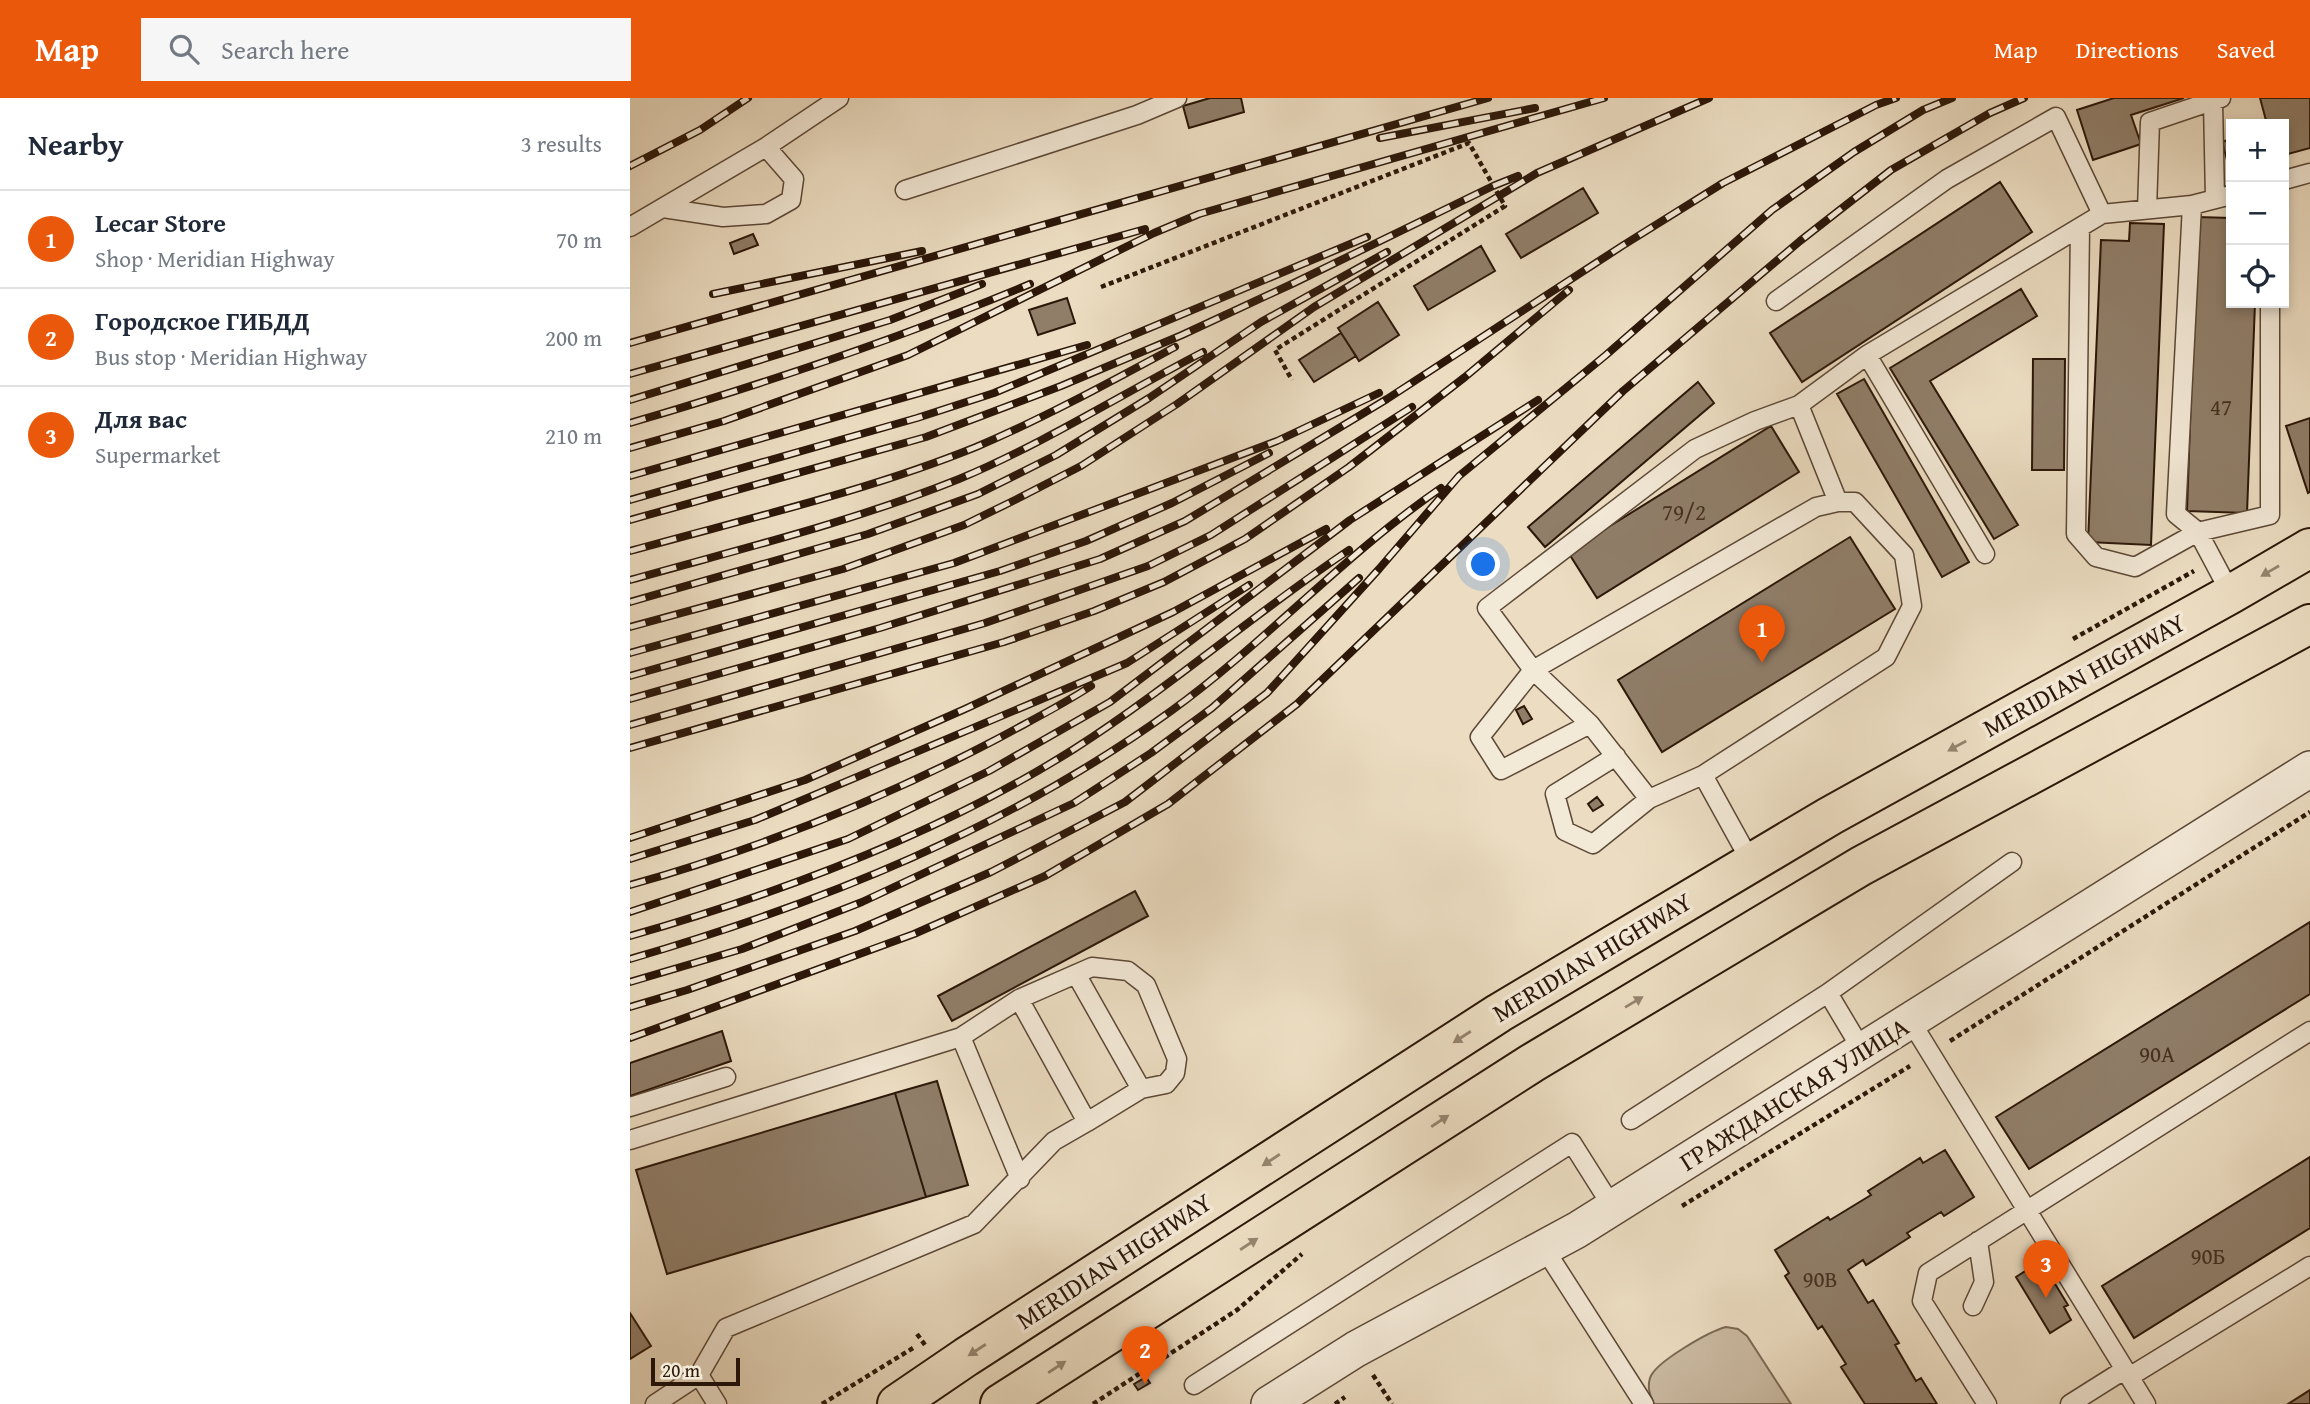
<!DOCTYPE html>
<meta charset="utf-8">
<style>
body{margin:0;font-family:"Gentium Book Plus",serif;background:#f6f6f7;color:#1f2937}
.controls{position:absolute;right:21px;top:21px;display:grid;overflow:hidden;border-radius:0px;box-shadow:0 4px 10px #0003}
.controls button{width:63px;height:63px;display:grid;place-items:center;padding:0;border:0;border-bottom:2px solid #e0e1e3;background:#fff;color:#1f2937;font:35px sans-serif}
.scale{position:absolute;left:21px;bottom:18px;width:89px;box-sizing:border-box;padding-left:7px;border:4px solid #2c1709;border-top:0;font-size:19px;line-height:24px;white-space:nowrap;color:#2c1709;-webkit-text-stroke:5px #f3e9d7;paint-order:stroke}
.you{position:absolute;left:854px;top:467px;width:24px;height:24px;margin:-18px;border:5px solid #fff;border-radius:50%;background:#1a73e8;box-shadow:0 0 0 10px #1a73e833}
.badge{display:grid;place-items:center;width:46px;height:46px;border-radius:50%;background:#ea580c;color:#fff;font-size:23px;font-weight:700}
.pin{position:absolute;translate:-50% -58px;filter:drop-shadow(0 2px 4px #0008)}
.pin::after{content:'';position:absolute;top:37px;width:24px;height:21px;background:inherit;clip-path:polygon(0 0,100% 0,50% 100%)}
.list{margin:0;padding:0;list-style:none}
h2{display:flex;justify-content:space-between;align-items:center;height:91px;margin:0;padding:0 28px;font-size:30px}
h2 small{font-size:23px;font-weight:400;color:#747a83}
.list li{display:grid;grid-template-columns:46px 1fr auto;gap:21px;align-items:center;box-sizing:border-box;height:98px;padding:0 28px;border-top:2px solid #e0e1e3}
.list b{display:block;font-size:26px;white-space:nowrap}
.list p{margin:0;font-size:23px;white-space:nowrap;color:#747a83}
.list em{font-size:23px;font-style:normal;color:#747a83}
.icon{flex:none;width:38px;height:38px;fill:none;stroke:currentColor;stroke-width:2;stroke-linecap:round;stroke-linejoin:round}
.map{position:relative;flex:none;width:1680px;height:1306px;overflow:hidden}
header{display:flex;align-items:center;gap:42px;box-sizing:border-box;height:98px;padding:0 35px;background:#ea580c;color:#fff}
header strong{font-size:33px}
nav{display:flex;gap:38px;margin-inline-start:auto;font-size:24px}
.search{width:490px;height:63px;background:#f6f6f7;display:flex;align-items:center;gap:18px;box-sizing:border-box;padding:0 24px;border-radius:0px;color:#747a83;font-size:26px}
main{display:flex}
aside{flex:1;background:#fff}
.map>svg:first-child{display:block}
.green{fill:#cbbba3;stroke:#7c6956;stroke-width:2}
.building{fill:#907e69;stroke:#2c1709;stroke-width:2}
.lines{fill:none;stroke-linecap:round;stroke-linejoin:round}
.service-casing{stroke:#5c4837;stroke-width:21}
.minor-casing{stroke:#5c4837;stroke-width:38}
.primary-casing{stroke:#2c1709;stroke-width:42}
.path{stroke:#2c1709;stroke-width:4.5;stroke-dasharray:5 3.5;stroke-linecap:butt}
.service{stroke:#f3e9d7;stroke-width:18}
.minor{stroke:#f3e9d7;stroke-width:35}
.primary{stroke:#ecddc2;stroke-width:38}
.rail-casing{stroke:#2c1709;stroke-width:8}
.rail{stroke:#f3e9d7;stroke-width:5;stroke-dasharray:16;stroke-linecap:butt}
.oneway{fill:#96846f}
.labels{text-anchor:middle;stroke-width:7;stroke-linejoin:round;paint-order:stroke}
.number-label{font-size:23px;fill:#453121}
.street-label{font-size:26px;fill:#2c1709;stroke:#f3e9d7}
</style>
<header>
<strong>Map</strong>
<div class="search"><svg class="icon" aria-label="search" viewBox="0 0 24 24"><circle cx="10" cy="10" r="6"/><path d="M15 15l6 6"/></svg>Search here</div>
<nav><a>Map</a><a>Directions</a><a>Saved</a></nav>
</header>
<main>
<aside>
<h2>Nearby<small>3 results</small></h2>
<ul class="list">
<li><span class="badge">1</span><div><b>Lecar Store</b><p>Shop · Meridian Highway</p></div><em>70 m</em></li>
<li><span class="badge">2</span><div><b>Городское ГИБДД</b><p>Bus stop · Meridian Highway</p></div><em>200 m</em></li>
<li><span class="badge">3</span><div><b>Для вас</b><p>Supermarket</p></div><em>210 m</em></li>
</ul>
</aside>
<div class="map">
<svg width="1680" height="1306" viewBox="0 0 1680 1306">
<rect width="100%" height="100%" fill="#ecddc2"/>
<filter id="stains"><feTurbulence type="fractalNoise" baseFrequency=".00286" numOctaves="4"/><feColorMatrix values="0 0 0 0 .2 0 0 0 0 .09 0 0 0 0 .02 0 0 0 .5 -.17"/></filter>
<radialGradient id="worn" r=".72"><stop offset=".6" stop-color="#630" stop-opacity="0"/><stop offset="1" stop-color="#630" stop-opacity=".3"/></radialGradient>
<!-- green -->
<path class="green" d="M1096 1229 1108 1231 1117 1238 1161 1306H1024C1020 1297 1017 1290 1020 1280 1025 1264 1080 1233 1096 1229Z"/>
<!-- building -->
<path class="building" d="M580 0H611L614 14 559 30 553 8Z
M1484 0H1554L1501 17 1511 46 1463 62 1447 12Z
M1630 0H1680V50L1654 57V26H1637Z
M1601 41V73H1600L1592 44Z
M1370 84 1402 134 1172 284 1140 235Z
M953 90 968 115 891 160 876 136Z
M1567 119 1601 120V205H1625L1617 415 1557 413Z
M1500 125 1534 126 1521 447 1458 444 1471 142 1499 143Z
M123 136 128 147 104 156 100 145Z
M851 148 865 173 798 212 784 188Z
M1391 191 1407 218 1300 283 1388 427 1364 441 1260 270Z
M437 200 445 225 408 237 399 212Z
M748 204 769 237 729 263 708 230Z
M711 235 726 258 684 284 669 262Z
M1403 261H1435L1434 372H1402Z
M1234 281 1339 464 1312 479 1207 296Z
M1068 284 1084 305 915 449 898 429Z
M1680 320V394L1678 395 1656 328Z
M1141 328 1169 374 967 500 938 454Z
M1220 439 1265 511 1032 654 988 582Z
M894 608 902 621 893 626 886 612Z
M967 699 973 707 963 713 958 706Z
M505 793 518 818 322 923 308 898Z
M1680 824V896L1399 1071 1366 1019Z
M92 933 101 963 0 998V965Z
M307 983 338 1087 296 1099 265 995Z
M265 995 296 1099 37 1176 6 1072Z
M1315 1052 1344 1099 1314 1118 1311 1114 1277 1135 1280 1139 1236 1167 1233 1162 1218 1172 1238 1205 1243 1202 1269 1245 1265 1247 1286 1283 1291 1280 1307 1306H1235L1211 1269 1216 1266 1192 1228 1188 1231 1155 1178 1159 1175 1145 1152 1198 1119 1200 1122 1241 1097 1238 1093 1290 1060 1293 1065Z
M1680 1059V1130L1504 1240 1472 1188Z
M1411 1163 1438 1207 1434 1209 1441 1222 1420 1235 1386 1179Z
M0 1215 21 1248 0 1261Z
M516 1279 520 1285 508 1292 504 1286Z
M1680 1292V1306H1658Z"/>
<g class="lines">
<defs>
<path id="service" d="M1583 3 1585 101
M1654 82 1680 75
M275 92 507 17 547 0
M1562 107 1546 416 1568 434 1601 496
M33 110 93 119 136 116 161 102 164 81 136 49
M1517 111 1520 24 1591 0
M0 129 136 49 209 0
M1450 129 1446 436 1466 459 1505 469 1568 434 1640 417V205
M1146 203 1317 81 1426 19 1472 116
M1237 257 1355 456
M1169 307 1208 404
M960 626 871 672 850 639 903 572 1186 409 1208 404H1225L1274 457 1282 508 1256 559 1073 677
M986 658 925 696 935 733 963 746 1019 701
M1121 764 1073 677 1019 701 960 626 903 572 857 510 1065 351 1125 323 1169 307 1237 257 1472 116 1562 107 1601 97
M446 876 511 991
M1198 895 1232 952
M389 901 462 869 498 873 516 887 547 961 545 975 536 986 511 991 457 1024
M1280 922 1516 1306
M0 1009 96 979
M1001 1022 1198 895 1382 764
M0 1042 331 939
M914 1150 1014 1306
M1343 1208 1354 1184 1348 1143
M69 1277 87 1306
M1499 1279 1680 1168
M564 1287 942 1045 983 1110
M25 1306 69 1277 96 1230 344 1126 424 1043 457 1024 389 901 331 939 390 1081
M1357 1306 1292 1203 1298 1175 1680 933
M1440 1306 1494 1272"/>
<path id="minor" d="M639 1306 726 1251 947 1132 1680 671"/>
<path id="primary" d="M267 1306 336 1259 869 915 1200 718 1601 496 1680 450
M370 1306 902 965 1231 768 1680 526"/>
</defs>
<!-- service casing -->
<use href="#service" class="service-casing"/>
<!-- minor casing -->
<use href="#minor" class="minor-casing"/>
<!-- primary casing -->
<use href="#primary" class="primary-casing"/>
<!-- path -->
<path class="path" d="M471 189 839 45 875 108 645 252 662 282
M1443 541 1564 473
M1320 943 1680 714
M1052 1108 1280 968
M287 1236 295 1247
M743 1277 762 1306
M192 1306 283 1250
M463 1306 607 1212 672 1156
M705 1306 715 1299"/>
<!-- service -->
<use href="#service" class="service"/>
<!-- minor -->
<use href="#minor" class="minor"/>
<!-- primary -->
<use href="#primary" class="primary"/>
<defs>
<path id="rail" d="M750 40 905 10
M0 68 70 32 118 0
M83 196 292 153
M0 245 858 0
M0 276 515 131
M0 302 260 222 352 186
M0 325C137 285 268 241 400 186
M0 350 94 323 278 257 524 135 569 116 974 0
M0 378 457 247
M0 402 287 320 364 295 737 139
M0 422 296 339 431 288 552 237 664 185 863 88 888 78
M0 453C115 421 235 394 346 349 414 320 480 284 545 249
M0 482C110 451 222 424 329 381 413 346 492 296 573 254
M0 504 238 436 348 396 426 357 519 300 631 224 757 154
M0 529 213 471 334 427 385 402 451 368 547 306 684 209 907 75 1079 0
M0 555 324 465 647 343 749 295
M0 578 370 473 456 443 542 405 639 355
M0 601 250 530 470 461 555 423 757 301 992 148 1093 85 1246 7 1266 0
M0 627 355 525 518 468 581 437 782 309
M0 650 374 544 464 513 534 484 615 441 719 369 835 279 939 192
M0 740 175 682 335 611 543 514 696 431
M0 761 125 722 497 565 619 487
M0 787C128 751 251 702 369 640 400 623 432 607 461 588
M0 814 218 741 359 673 480 604 720 422 908 302
M0 838C151 795 311 735 444 651 539 590 625 515 719 452
M0 861C192 805 379 730 541 613 636 544 715 456 811 390
M0 884 112 851 232 804 444 705 521 655 582 610 729 480
M0 909 57 892 225 833 361 774 495 704 637 595 749 471 829 378 976 257 1142 112 1224 54 1293 12 1322 0
M0 940 284 836 415 778 538 706 667 606 993 293 1170 143 1261 72 1360 15 1394 0"/>
</defs>
<!-- rail casing -->
<use href="#rail" class="rail-casing"/>
<!-- rail -->
<use href="#rail" class="rail"/>
</g>
<!-- one-way arrows -->
<defs><path id="oneway-solid" d="M-6-.8H1V-3.2L6.5 0L1 3.2V.8H-6Z" transform="scale(1.75)"/></defs>
<g class="oneway">
<use href="#oneway-solid" transform="translate(1640 473) rotate(150)"/>
<use href="#oneway-solid" transform="translate(1327 648) rotate(151)"/>
<use href="#oneway-solid" transform="translate(1004 904) rotate(-31)"/>
<use href="#oneway-solid" transform="translate(832 939) rotate(147)"/>
<use href="#oneway-solid" transform="translate(810 1023) rotate(-33)"/>
<use href="#oneway-solid" transform="translate(641 1062) rotate(147)"/>
<use href="#oneway-solid" transform="translate(619 1146) rotate(-33)"/>
<use href="#oneway-solid" transform="translate(347 1252) rotate(147)"/>
<use href="#oneway-solid" transform="translate(427 1269) rotate(-33)"/>
</g>
<g class="labels">
<!-- number labels -->
<g class="number-label">
<text x="1591" y="317">47</text>
<text x="1054" y="422">79/2</text>
<text x="1527" y="964">90А</text>
<text x="1578" y="1166">90Б</text>
<text x="1190" y="1189">90В</text>
</g>
<!-- street labels -->
<g class="street-label">
<text transform="translate(1454 577) rotate(-29)" y="9">MERIDIAN HIGHWAY</text>
<text transform="translate(962 859) rotate(-31)" y="9">MERIDIAN HIGHWAY</text>
<text transform="translate(1164 996) rotate(-32)" y="9">ГРАЖДАНСКАЯ УЛИЦА</text>
<text transform="translate(484 1163) rotate(-33)" y="9">MERIDIAN HIGHWAY</text>
</g>
</g>
<rect width="100%" height="100%" filter="url(#stains)"/>
<rect width="100%" height="100%" fill="url(#worn)"/>
</svg>
<div class="controls">
<button>+</button>
<button>−</button>
<button><svg class="icon" aria-label="locate" viewBox="0 0 24 24"><circle cx="12" cy="12" r="6"/><path d="M12 2v4M12 18v4M2 12h4M18 12h4"/></svg></button>
</div>
<div class="scale">20 m</div>
<div class="you"></div>
<div class="pin badge" style="left:1132px;top:565px">1</div>
<div class="pin badge" style="left:515px;top:1286px">2</div>
<div class="pin badge" style="left:1416px;top:1200px">3</div>
</div>
</main>
